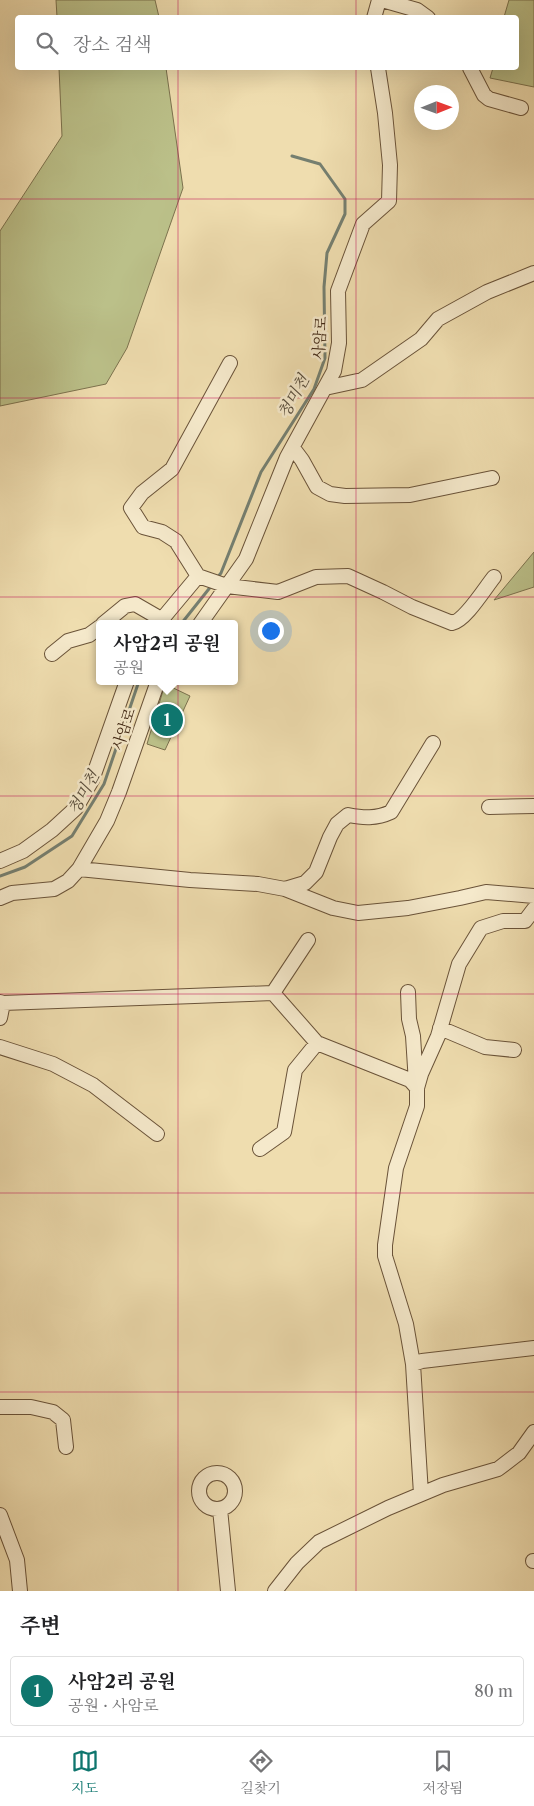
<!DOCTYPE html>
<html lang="ko">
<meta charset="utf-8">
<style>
body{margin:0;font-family:"Libre Caslon Text","Noto Serif KR",serif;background:#f6f6f6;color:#202124}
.compass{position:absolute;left:414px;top:85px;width:45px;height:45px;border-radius:50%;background:#fff;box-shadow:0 5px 20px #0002;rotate:89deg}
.you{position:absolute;left:270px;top:630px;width:18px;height:18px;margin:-12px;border:4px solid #fff;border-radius:50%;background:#1a73e8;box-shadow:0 0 0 8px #1a73e833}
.badge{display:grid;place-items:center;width:32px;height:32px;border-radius:50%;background:#0f766e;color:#fff;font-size:16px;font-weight:700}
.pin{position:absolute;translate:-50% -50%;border:2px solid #fff;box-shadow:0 1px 5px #0006}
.popup{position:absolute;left:96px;top:620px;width:142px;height:65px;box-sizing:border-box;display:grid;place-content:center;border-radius:5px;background:#fff;filter:drop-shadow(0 1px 4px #0005);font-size:16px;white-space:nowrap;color:#757577}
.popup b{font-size:19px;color:#202124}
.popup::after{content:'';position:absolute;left:50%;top:100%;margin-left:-10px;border:10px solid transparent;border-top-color:#fff}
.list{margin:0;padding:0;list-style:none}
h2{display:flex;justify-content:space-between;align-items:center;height:65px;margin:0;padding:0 20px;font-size:21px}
h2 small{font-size:16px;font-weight:400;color:#757577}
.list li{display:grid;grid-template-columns:32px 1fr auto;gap:15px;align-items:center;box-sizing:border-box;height:70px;margin:0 10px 10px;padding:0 10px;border:1px solid #e0e0e0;border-radius:5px}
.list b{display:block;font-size:19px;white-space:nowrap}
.list p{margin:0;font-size:16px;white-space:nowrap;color:#757577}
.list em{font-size:16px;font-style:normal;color:#757577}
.icon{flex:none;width:28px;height:28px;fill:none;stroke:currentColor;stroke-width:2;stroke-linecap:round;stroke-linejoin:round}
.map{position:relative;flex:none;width:534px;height:1591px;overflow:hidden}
.search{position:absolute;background:#fff;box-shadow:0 5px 20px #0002;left:15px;right:15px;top:15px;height:55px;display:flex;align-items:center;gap:12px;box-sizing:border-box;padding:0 18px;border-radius:5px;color:#757577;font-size:19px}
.sheet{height:145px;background:#fff}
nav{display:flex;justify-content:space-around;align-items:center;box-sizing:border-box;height:70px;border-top:1px solid #e0e0e0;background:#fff;font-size:14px;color:#757577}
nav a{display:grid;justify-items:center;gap:2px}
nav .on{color:#0f766e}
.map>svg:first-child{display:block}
.green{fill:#bbc089;stroke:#7c724e}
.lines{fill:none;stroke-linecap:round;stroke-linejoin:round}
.stream{stroke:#757f70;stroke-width:3}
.minor-casing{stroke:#6a5339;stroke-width:16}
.minor{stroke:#f5e9cb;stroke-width:14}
.grid{fill:none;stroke:#c2185b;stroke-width:1;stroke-opacity:0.55}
.labels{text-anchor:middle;stroke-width:5;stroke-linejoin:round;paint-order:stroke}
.street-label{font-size:15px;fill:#3e2512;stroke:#f5e9cb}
.water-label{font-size:16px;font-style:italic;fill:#554a39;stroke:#f5e9cb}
</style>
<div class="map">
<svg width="534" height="1591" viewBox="0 0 534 1591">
<rect width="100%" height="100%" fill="#efddaf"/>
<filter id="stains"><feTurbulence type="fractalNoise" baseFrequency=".004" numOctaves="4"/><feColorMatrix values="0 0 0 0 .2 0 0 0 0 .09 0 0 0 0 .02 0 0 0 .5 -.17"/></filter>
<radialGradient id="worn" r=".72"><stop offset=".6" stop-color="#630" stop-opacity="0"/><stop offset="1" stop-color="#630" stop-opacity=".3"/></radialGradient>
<!-- green -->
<path class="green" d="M56 0H155L159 17H57Z
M509 0H534V87L490 78 493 68H516V18L504 17Z
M59 68H166L183 188 127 348 106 384 0 406V231L62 136Z
M534 552V587L494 600Z
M165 684 190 696 165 750 147 744Z"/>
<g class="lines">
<!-- stream -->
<path class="stream" d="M217 578 221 573 261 472 314 389 325 358 324 287 327 253 345 214V199L320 164 292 156
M181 624 212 585
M0 876 25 867 72 836 104 784 139 681"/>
<defs>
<path id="minor" d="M382 0 417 10 428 18
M374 18 379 0
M470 68 484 95 489 99 521 108
M230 363 172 469 142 493 131 508 143 527 162 532 176 541 198 576 227 586 278 592 316 577 348 576 383 592 412 607 452 623C465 621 485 588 494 577
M325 388 362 380 421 339 438 319 487 292 534 273
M293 448 302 460 317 487 330 494 345 496 410 495 492 478
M103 624 125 606 135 604 161 619
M158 624 198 576
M200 624 246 559 287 457 334 371 339 343 338 291 363 224 389 201 390 165 385 113 378 68
M52 654 68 641 89 635 100 627
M489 807 534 806
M0 861 23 851 52 830 76 808 92 780 127 681
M79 869 190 880 258 884 285 889 333 908 358 913 408 908 460 898 486 892 534 896
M285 889 305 883 316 872 330 837 337 824 348 815C363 818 376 819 391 812L433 743
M0 898 12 893 54 889 68 881 79 869 107 821 119 792 158 681
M408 992 409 1019 413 1036 416 1083
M273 993 317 1043 410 1080 417 1088V1106L396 1168 385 1245V1256L406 1324 413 1364 421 1494
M273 993 308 940
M0 1002 3 1003 273 993
M0 1018 3 1003
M440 1028 485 1047 514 1050
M0 1047 53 1064 93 1085 157 1134
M417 1088 421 1074 438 1036 459 964 481 928 503 921H525L534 909
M260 1149 284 1132 295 1070 317 1043
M413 1364 422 1361 534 1348
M0 1407H31L53 1412 63 1420 66 1447
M199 1491a18 18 0 1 1 36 0a18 18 0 1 1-36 0Z
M220 1509 228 1591
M0 1515 17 1560 20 1591
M533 1561H534
M275 1591 297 1563 319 1542 388 1508 443 1485 498 1469 519 1453 534 1432"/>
</defs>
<!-- minor casing -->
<use href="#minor" class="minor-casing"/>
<!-- minor -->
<use href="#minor" class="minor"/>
</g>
<!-- grid -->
<path class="grid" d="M178 0V18M356 0V18M178 68V1591M356 68V1591M0 199H534M0 398H534M0 597H534M0 796H534M0 994H534M0 1193H534M0 1392H534"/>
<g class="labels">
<!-- street labels -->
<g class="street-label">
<text transform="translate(320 338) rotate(-86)" y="5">사암로</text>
<text transform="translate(124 729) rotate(-72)" y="5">사암로</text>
</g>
<!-- water labels -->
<g class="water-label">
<text transform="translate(293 396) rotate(-61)" y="6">청미천</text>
<text transform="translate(83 792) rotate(-61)" y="6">청미천</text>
</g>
</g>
<rect width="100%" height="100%" filter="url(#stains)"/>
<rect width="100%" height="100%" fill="url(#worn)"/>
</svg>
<svg class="compass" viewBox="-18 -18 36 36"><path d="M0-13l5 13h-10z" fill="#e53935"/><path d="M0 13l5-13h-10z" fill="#757577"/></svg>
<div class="you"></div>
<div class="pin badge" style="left:167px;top:720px">1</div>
<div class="popup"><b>사암2리 공원</b>공원</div>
<div class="search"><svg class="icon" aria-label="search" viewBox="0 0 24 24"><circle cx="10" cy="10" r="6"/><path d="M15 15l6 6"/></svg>장소 검색</div>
</div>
<section class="sheet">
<h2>주변<small></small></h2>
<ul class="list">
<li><span class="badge">1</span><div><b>사암2리 공원</b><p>공원 · 사암로</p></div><em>80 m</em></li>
</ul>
</section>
<nav>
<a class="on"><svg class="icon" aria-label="map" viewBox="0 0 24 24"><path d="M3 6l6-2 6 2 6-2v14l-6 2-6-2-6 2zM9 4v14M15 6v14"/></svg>지도</a>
<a><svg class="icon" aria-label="directions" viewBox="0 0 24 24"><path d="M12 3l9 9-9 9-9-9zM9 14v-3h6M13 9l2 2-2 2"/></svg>길찾기</a>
<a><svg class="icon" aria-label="saved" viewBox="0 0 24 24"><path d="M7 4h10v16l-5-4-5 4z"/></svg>저장됨</a>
</nav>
